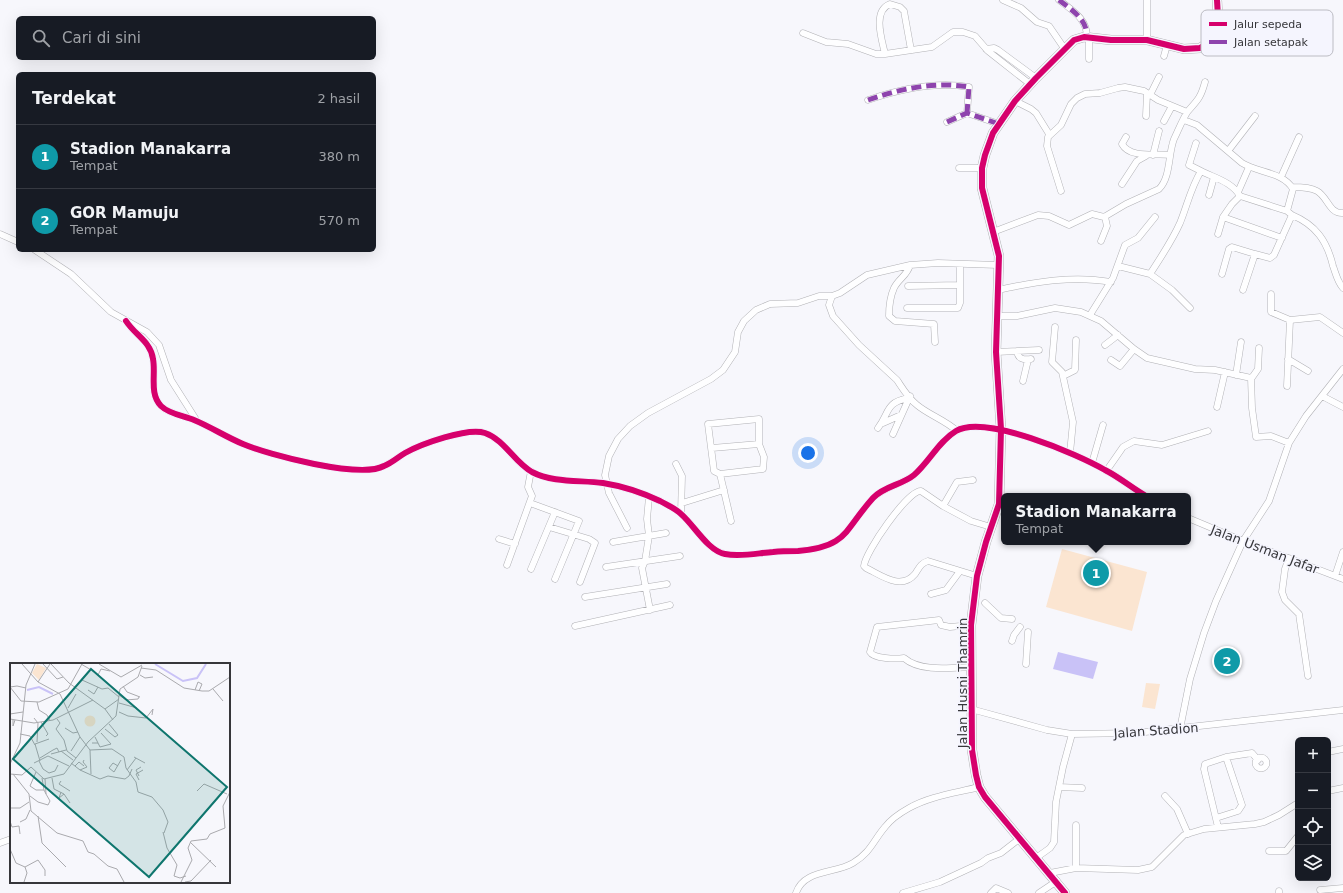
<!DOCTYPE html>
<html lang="id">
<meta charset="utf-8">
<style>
body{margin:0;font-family:"DejaVu Sans",sans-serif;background:#20242c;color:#f1f3f6}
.controls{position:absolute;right:12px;bottom:12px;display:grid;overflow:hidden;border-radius:6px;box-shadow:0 4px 16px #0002}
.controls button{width:36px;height:36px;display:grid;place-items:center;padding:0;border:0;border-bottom:1px solid #363941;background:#171b24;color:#f1f3f6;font:20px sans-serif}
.you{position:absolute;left:808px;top:453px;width:14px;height:14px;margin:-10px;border:3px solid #fff;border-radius:50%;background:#1a73e8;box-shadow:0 0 0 6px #1a73e833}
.badge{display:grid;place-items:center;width:26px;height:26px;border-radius:50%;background:#db2777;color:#fff;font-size:13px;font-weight:700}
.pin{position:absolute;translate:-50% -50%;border:2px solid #fff;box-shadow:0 1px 4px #0006}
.popup{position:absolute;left:1001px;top:493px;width:190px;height:52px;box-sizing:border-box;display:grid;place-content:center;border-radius:6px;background:#171b24;filter:drop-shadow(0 1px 3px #0005);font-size:13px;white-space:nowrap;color:#9ea1a6}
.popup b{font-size:15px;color:#f1f3f6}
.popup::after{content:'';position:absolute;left:50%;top:100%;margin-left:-8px;border:8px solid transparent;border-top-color:#171b24}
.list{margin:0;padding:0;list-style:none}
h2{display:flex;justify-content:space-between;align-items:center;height:52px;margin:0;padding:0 16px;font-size:17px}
h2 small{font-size:13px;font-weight:400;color:#9ea1a6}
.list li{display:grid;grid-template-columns:26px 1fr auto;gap:12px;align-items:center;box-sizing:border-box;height:64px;padding:0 16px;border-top:1px solid #363941}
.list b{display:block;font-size:15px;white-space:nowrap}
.list p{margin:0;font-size:13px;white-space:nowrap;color:#9ea1a6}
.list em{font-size:13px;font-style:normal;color:#9ea1a6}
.icon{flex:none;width:22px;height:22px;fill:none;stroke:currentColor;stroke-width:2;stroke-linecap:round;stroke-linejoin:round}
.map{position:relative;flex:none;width:1343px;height:893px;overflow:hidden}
.search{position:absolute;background:#171b24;box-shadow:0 4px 16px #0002;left:16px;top:16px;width:360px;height:44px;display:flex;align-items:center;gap:10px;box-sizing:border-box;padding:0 14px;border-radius:6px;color:#9ea1a6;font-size:15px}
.panel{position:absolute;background:#171b24;box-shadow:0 4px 16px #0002;left:16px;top:72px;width:360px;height:180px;border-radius:6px}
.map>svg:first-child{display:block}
.green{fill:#fbe5d1}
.water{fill:#c9c2f7}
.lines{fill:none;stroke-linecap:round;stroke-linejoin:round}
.street-casing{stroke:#b1b1b5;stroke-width:7}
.secondary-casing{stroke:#b1b1b5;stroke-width:10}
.street{stroke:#fefeff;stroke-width:6}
.secondary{stroke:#fefeff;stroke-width:9}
.quiet{stroke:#8e44ad;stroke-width:5;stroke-dasharray:10 5;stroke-linecap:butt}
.cycleway-casing{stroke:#f5f5fe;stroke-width:8}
.cycleway{stroke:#d6006c;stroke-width:6}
.labels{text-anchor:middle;stroke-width:3;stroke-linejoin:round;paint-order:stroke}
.street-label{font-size:13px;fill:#36363a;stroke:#f5f5fe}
.inset-river{fill:none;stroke:#c9c2f7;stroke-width:2}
.inset-road{fill:none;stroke:#aaaaae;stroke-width:1}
.view{fill:#0f766e;fill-opacity:0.15;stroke:#0f766e;stroke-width:2}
.inset-edge{fill:none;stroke:#36363a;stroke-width:2}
.key{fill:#f5f5fe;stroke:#bcbcc3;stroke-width:1}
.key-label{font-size:11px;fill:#36363a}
</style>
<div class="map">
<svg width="1343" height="893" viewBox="0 0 1343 893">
<rect width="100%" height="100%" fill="#f7f7fc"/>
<!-- green -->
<path class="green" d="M1062 549 1147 572 1132 631 1046 607Z
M1146 683 1160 684 1155 709 1142 707Z"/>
<!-- water -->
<path class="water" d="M1058 652 1098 662 1093 679 1053 669Z"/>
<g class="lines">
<defs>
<path id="street" d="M1003 0 1021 8 1037 22 1049 26 1064 48
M1059 0C1073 11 1087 19 1087 37
M803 33 826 42 848 44 876 54H885L932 47 953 32H963L975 36 988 51 1030 84
M1089 37V59
M1147 40V0
M986 49 994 48 998 50 1036 78
M885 54C882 40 872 11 890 4L900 7 904 11 911 50
M1164 56 1167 45
M1150 95 1159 77
M868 100C900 89 935 81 969 87L967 113
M1015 101 1031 109 1036 113 1049 134
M1146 116 1147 93
M1184 120 1197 125 1242 163C1259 173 1283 172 1293 189L1287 211 1292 215 1274 255 1270 258 1255 254 1243 290
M1164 121 1172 106
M947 122 967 113 999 124
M1126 137 1122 144C1130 159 1157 153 1170 155
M1228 151 1255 116
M1153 155 1159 131
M959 168H982
M1201 171C1215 178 1232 182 1240 196
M1281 177 1299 137
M1122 184 1137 161 1146 156
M1292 187C1300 187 1310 187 1317 191 1328 197 1329 214 1343 213
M1061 191 1047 146 1048 137 1061 125 1071 104 1077 98 1085 94 1100 93 1118 88 1125 87 1144 91 1158 100 1187 112
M1238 192 1249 167
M1209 195 1214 177
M1292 215C1316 225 1327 241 1333 266 1336 274 1337 281 1343 288
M1223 217 1232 204 1240 196 1287 211
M993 232 1038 215 1049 216 1069 225 1092 214 1104 217 1126 204 1159 189C1171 177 1168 154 1174 139 1178 131 1183 118 1188 111 1198 100 1201 97 1205 82
M0 234 18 242
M1218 234 1223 217 1282 238
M1101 241 1107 226 1105 217
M35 250 71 274 111 312 147 332 159 345 171 380 197 421
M910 265C907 276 899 278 894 288 890 297 889 307 889 316L895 321 934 324 935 342
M1118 266 1150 274C1161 257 1172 241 1180 223 1187 206 1191 187 1201 171L1189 165 1196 143
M1150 274 1172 290 1190 308
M1222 274 1229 249 1232 247 1255 254
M908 286 959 285
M998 290C1035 282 1073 275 1111 282
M1271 294V312L1290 320 1320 317 1343 333
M832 296 829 305 833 316 859 345 897 380C903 389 908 398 917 405 929 415 945 420 957 431
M907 308H958L960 303V265
M1090 315 1113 278 1125 245 1138 238 1155 217
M997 316H1017L1055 308 1081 312 1101 321 1134 349 1147 358 1195 369 1215 370 1251 378 1252 408 1256 437 1271 436 1289 443
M126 321C135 335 151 342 153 359 156 374 149 394 161 406 169 414 184 416 194 420 211 427 226 437 243 444 269 455 360 479 384 466 392 463 398 457 405 453 421 444 468 427 485 433 505 440 514 462 532 472 553 483 580 480 603 483 622 486 643 493 660 501 667 505 675 508 681 514 694 525 708 551 725 554 741 557 758 553 773 552 782 551 790 551 798 551 848 547 844 530 873 498 884 486 902 485 914 475 929 462 939 441 956 431 985 414 1077 454 1105 470 1119 477 1132 488 1146 496
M1055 327 1052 362 1062 372 1073 422 1070 453
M1105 345 1118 335
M1017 351C1018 359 1023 360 1031 359
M996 352 1039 350
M1288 359 1308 371
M1111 360 1120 366 1134 349
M1236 375 1241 342
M1063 376 1075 370 1076 340
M1251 379 1258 369 1259 348
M1023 381 1028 360
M1287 386 1290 320
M1322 396 1343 407
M1217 407 1225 372
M759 419V444L764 457 763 469 720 474 714 471 708 424Z
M883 423 901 415
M878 428C890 412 885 403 908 398
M893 434 910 396
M712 448 759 444
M1092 463 1103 425
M676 464 682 476 681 513
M1107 470 1123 447 1134 441 1162 445 1208 431
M720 474 731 521
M973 480 957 482 943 506 971 521 991 527
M649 497 647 519 649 536 645 561 642 568 650 610
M530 503 579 521 555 579
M682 503 724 490
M943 506 921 491C908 490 865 552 864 566L866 568C881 575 901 591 915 574 919 568 921 563 928 561L977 576
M1188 518 1243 541 1343 579
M549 527 589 539 595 543 580 582
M627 528 609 493 605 475 609 456 618 439 630 426 648 413 711 379 723 370 735 352 738 332 744 321 756 310 770 304 798 303 819 296H832L840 293 867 275 910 265 938 263 998 265
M499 539 515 544
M613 542 666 533
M1289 558 1285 569 1282 592 1285 600 1299 614 1308 676
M507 565 532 496 528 487 531 471
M606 567 680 556
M531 569 555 512
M1335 576 1343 552
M931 594 946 590 960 571
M585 597 667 584
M985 603 1001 618 1012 619
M575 626 670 605
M1012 641 1014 635 1020 627
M1026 664 1028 632
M971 667C950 668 920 672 904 658 896 659 874 659 870 652L877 627 939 620 941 625 950 627 971 625
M971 709 1047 730 1072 734 1136 733 1343 710
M1180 729 1190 679 1204 633 1216 601 1243 541 1269 501 1289 443 1306 416 1343 369
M1328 752 1343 749
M1255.5 763a5.5 5.5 0 1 1 11 0a5.5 5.5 0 1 1-11 0Z
M1059 787 1082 788
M1328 791 1343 788
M1165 796 1177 809 1188 834
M1216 818 1238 811 1242 805 1226 757
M1076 825V868
M1218 827 1204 769 1205 764 1226 757 1252 753 1258 760
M0 843 11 839
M1269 851H1286L1298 836
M1036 858 1050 848 1054 842 1056 802 1063 767 1072 734
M1050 873 1076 868 1138 870 1152 867 1184 835 1204 829 1255 824 1264 822 1279 815 1298 803
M1320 890 1343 888
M1279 891V893
M796 893C804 869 835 874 853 863 871 852 873 841 885 827 891 819 900 813 909 808 930 796 956 793 979 787
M903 893 940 882 981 863 988 858 1001 853 1019 839
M991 893 996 888 1008 893
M1039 893 1057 881"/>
<path id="secondary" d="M1065 893 985 797 979 787 976 775 972 750 971 625 977 576 986 542 999 504 1001 429 996 352 999 256 982 188V168L985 155 993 133 1015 101 1036 78 1074 40 1084 37 1111 40H1147L1184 49 1200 48 1208 43 1216 31 1218 17 1217 0"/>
</defs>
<!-- street casing -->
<use href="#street" class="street-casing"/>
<!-- secondary casing -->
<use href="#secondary" class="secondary-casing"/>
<!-- street -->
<use href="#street" class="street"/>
<!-- secondary -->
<use href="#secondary" class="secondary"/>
<!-- quiet -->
<path class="quiet" d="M1059 0C1073 11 1087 19 1087 37
M868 100C900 89 935 81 969 87L967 113
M947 122 967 113 999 124"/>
<defs>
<path id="cycleway" d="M126 321C135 335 151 342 153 359 156 374 149 394 161 406 169 414 184 416 194 420 211 427 226 437 243 444 269 455 360 479 384 466 392 463 398 457 405 453 421 444 468 427 485 433 505 440 514 462 532 472 553 483 580 480 603 483 622 486 643 493 660 501 667 505 675 508 681 514 694 525 708 551 725 554 741 557 758 553 773 552 782 551 790 551 798 551 848 547 844 530 873 498 884 486 902 485 914 475 929 462 939 441 956 431 985 414 1077 454 1105 470 1119 477 1132 488 1146 496
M1065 893 985 797 979 787 976 775 972 750 971 625 977 576 986 542 999 504 1001 429 996 352 999 256 982 188V168L985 155 993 133 1015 101 1036 78 1074 40 1084 37 1111 40H1147L1184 49 1200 48 1208 43 1216 31 1218 17 1217 0"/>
</defs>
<!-- cycleway casing -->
<use href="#cycleway" class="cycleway-casing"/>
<!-- cycleway -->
<use href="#cycleway" class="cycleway"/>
</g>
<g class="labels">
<!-- street labels -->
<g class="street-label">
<text transform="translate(1265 549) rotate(21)" y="5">Jalan Usman Jafar</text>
<text transform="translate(962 683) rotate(-90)" y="5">Jalan Husni Thamrin</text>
<text transform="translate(1156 730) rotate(-4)" y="5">Jalan Stadion</text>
</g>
</g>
<!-- overview -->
<g transform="translate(10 663)">
<rect width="220" height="220" fill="#f7f7fc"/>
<path d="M27 1 36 5 29 17 22 10ZM74.5 58a5.5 5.5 0 1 1 11 0a5.5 5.5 0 1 1-11 0Z" fill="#fbe5d1"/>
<path class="inset-river" d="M145 1 173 18 187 15 196 1M17 27 29 24 43 31"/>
<path class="inset-road" d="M12 1 28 19 50 31 70 74 80 87 81 111M33 1 47 16 53 14M41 1 59 20 95 46 103 57M71 1 83 8M89 1 111 14 132 2M131 5 146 7 174 25 192 28H199L220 14M88 12 91 6 100 8M130 12 135 15 143 14M72 17 92 26 98 25 109 34M28 19 40 1M113 23 117 29 130 34M0 24 11 38 29 39 58 26 72 1M0 24 7 23 16 25M203 26 213 38M78 27 84 31 88 24M185 27 188 19 192 21 189 28M109 32 116 37 128 36 129 34M27 39 29 47 37 52 40 58M109 40 127 45M58 45 66 31M95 46 109 36M109 49 118 53 136 55 143 46 142 52M0 51 13 49M24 55 28 60 27 79M0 56 24 60 43 57 83 37M47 56 50 60 46 66 54 77 57 88 66 95M3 57V63L5 57M31 59 38 71 36 73M55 65 63 70 68 69M95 66 105 74 108 72 99 61M10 71 20 73 25 82M82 80H88L85 74M88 80 90 84 101 81 91 70M80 87 102 86 114 94 116 105 126 119 128 129 142 134 153 147 158 159 154 170M51 88 63 97M61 88 70 74M41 91 56 87M124 94 135 100M30 95 43 87 47 85 49 89M29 98 33 106 39 110 45 108 48 102M30 98 25 81 39 76M24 100 38 93 59 103M61 100 70 107 90 116 98 113 115 116 119 113 122 106M0 101 10 80 16 22 25 1M65 103 69 99 74 103M108 103 103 100 99 105 104 109 111 97M70 107 77 104 73 99 74 97M117 107 126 95M0 111 12 112 21 104 34 116 54 111 78 79 106 53 110 26 128 14 132 3M3 111 19 131 21 148 47 170 73 178 78 189 84 191 98 203 107 206 114 219M129 113 126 107 131 104M32 115 34 127M42 115 44 126 54 131 60 140M129 117 126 111 133 107M51 118 49 121 60 128M20 123 26 127H34L36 131 35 116M20 123 26 109M187 128 194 121 217 131M51 129 49 135 54 131M20 133 28 139 38 142 40 138 36 131M0 145H10L19 139M28 153 32 180 56 204M0 158 2 164 9 163 10 171M10 159 16 156 20 147M153 169 157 185 167 202 164 213 170 215 176 213M180 179 206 204M0 186 6 200 15 204M15 204 28 197 35 207V213M14 219 17 210 15 204M171 219 182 197 178 185 181 178 197 176 200 171 215 165 213 143 220 129M175 219 181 218 201 197"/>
<path class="view" d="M81 6 217 124 139 214 3 96Z"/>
<rect width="220" height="220" class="inset-edge"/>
</g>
<!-- legend -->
<rect x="1201" y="10" width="132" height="46" rx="6" class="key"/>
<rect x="1209" y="22" width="18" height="4" fill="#d6006c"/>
<rect x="1209" y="40" width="18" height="4" fill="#8e44ad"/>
<g class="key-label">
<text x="1234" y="28">Jalur sepeda</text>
<text x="1234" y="46">Jalan setapak</text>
</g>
</svg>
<div class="controls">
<button>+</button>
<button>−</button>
<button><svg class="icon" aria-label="locate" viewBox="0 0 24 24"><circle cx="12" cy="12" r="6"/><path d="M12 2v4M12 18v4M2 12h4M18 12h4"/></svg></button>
<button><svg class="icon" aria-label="layers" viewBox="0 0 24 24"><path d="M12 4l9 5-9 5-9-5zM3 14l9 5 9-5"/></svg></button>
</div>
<div class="you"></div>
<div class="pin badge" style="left:1096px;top:573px;background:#0f9aa8">1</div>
<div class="popup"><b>Stadion Manakarra</b>Tempat</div>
<div class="pin badge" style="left:1227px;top:661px;background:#0f9aa8">2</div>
<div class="search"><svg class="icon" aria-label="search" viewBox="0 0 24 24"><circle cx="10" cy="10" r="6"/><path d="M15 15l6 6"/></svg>Cari di sini</div>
<section class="panel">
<h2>Terdekat<small>2 hasil</small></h2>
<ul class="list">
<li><span class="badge" style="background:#0f9aa8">1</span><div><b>Stadion Manakarra</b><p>Tempat</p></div><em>380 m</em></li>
<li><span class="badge" style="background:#0f9aa8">2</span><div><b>GOR Mamuju</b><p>Tempat</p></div><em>570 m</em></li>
</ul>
</section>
</div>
